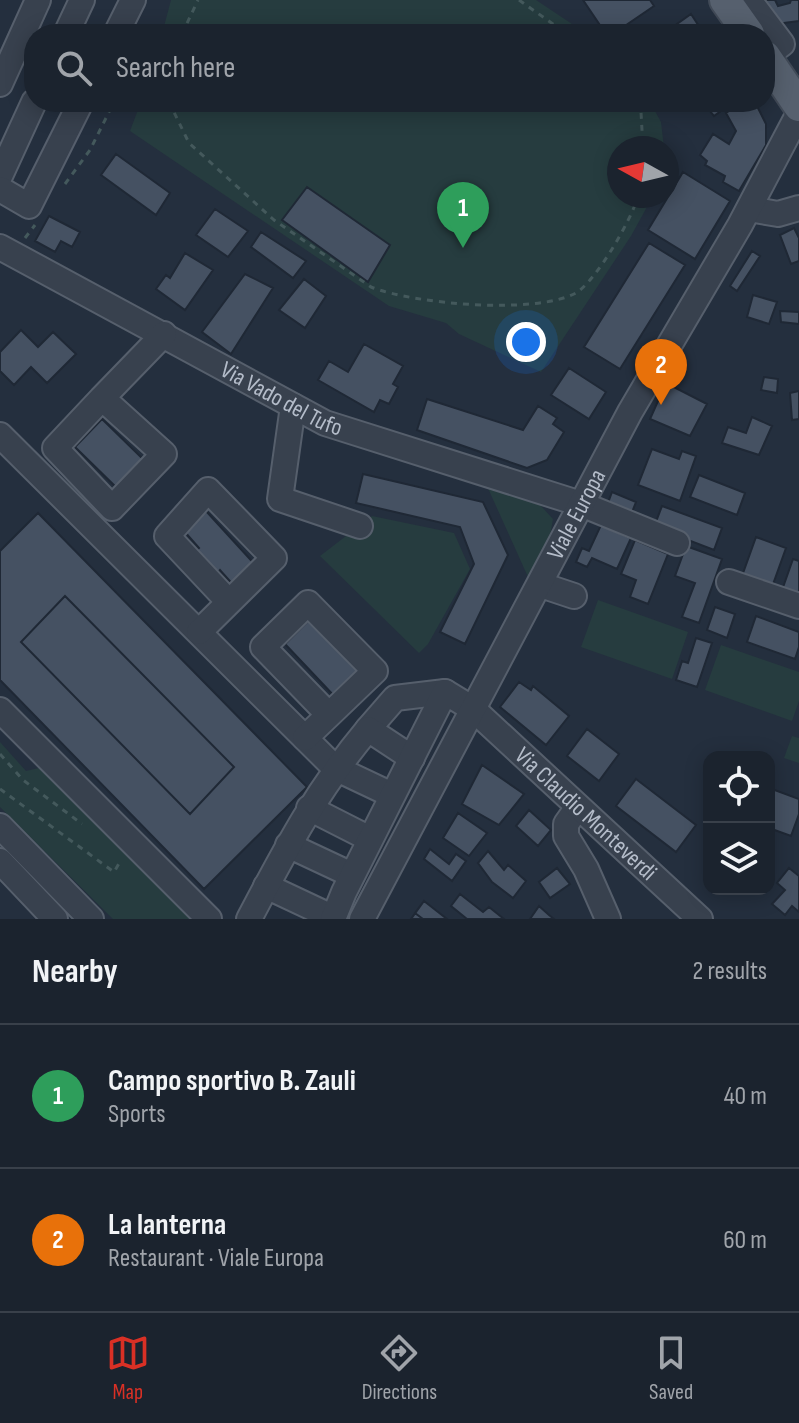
<!DOCTYPE html>
<meta charset="utf-8">
<style>
body{margin:0;font-family:"Sofia Sans Condensed",sans-serif;background:#242b36;color:#f1f3f6}
.controls{position:absolute;right:24px;bottom:24px;display:grid;overflow:hidden;border-radius:16px;box-shadow:0 4px 20px #0003}
.controls button{width:72px;height:72px;display:grid;place-items:center;padding:0;border:0;border-bottom:2px solid #39404a;background:#1b232e;color:#f1f3f6;font:40px sans-serif}
.compass{position:absolute;left:607px;top:136px;width:72px;height:72px;border-radius:50%;background:#1b232e;box-shadow:0 4px 20px #0003;rotate:278deg}
.you{position:absolute;left:526px;top:342px;width:28px;height:28px;margin:-20px;border:6px solid #fff;border-radius:50%;background:#1a73e8;box-shadow:0 0 0 12px #1a73e833}
.badge{display:grid;place-items:center;width:52px;height:52px;border-radius:50%;background:#d93025;color:#fff;font-size:26px;font-weight:700}
.pin{position:absolute;translate:-50% -66px;filter:drop-shadow(0 2px 4px #0008)}
.pin::after{content:'';position:absolute;top:42px;width:28px;height:24px;background:inherit;clip-path:polygon(0 0,100% 0,50% 100%)}
.list{margin:0;padding:0;list-style:none}
h2{display:flex;justify-content:space-between;align-items:center;height:104px;margin:0;padding:0 32px;font-size:34px}
h2 small{font-size:26px;font-weight:400;color:#a0a4aa}
.list li{display:grid;grid-template-columns:52px 1fr auto;gap:24px;align-items:center;box-sizing:border-box;height:144px;padding:0 32px;border-top:2px solid #39404a}
.list b{display:block;font-size:30px;white-space:nowrap}
.list p{margin:0;font-size:26px;white-space:nowrap;color:#a0a4aa}
.list em{font-size:26px;font-style:normal;color:#a0a4aa}
.icon{flex:none;width:44px;height:44px;fill:none;stroke:currentColor;stroke-width:2;stroke-linecap:round;stroke-linejoin:round}
.map{position:relative;flex:none;width:799px;height:919px;overflow:hidden}
.search{position:absolute;background:#1b232e;box-shadow:0 4px 20px #0003;left:24px;right:24px;top:24px;height:88px;display:flex;align-items:center;gap:20px;box-sizing:border-box;padding:0 28px;border-radius:32px;color:#a0a4aa;font-size:30px}
.sheet{height:392px;background:#1b232e}
nav{display:flex;justify-content:space-around;align-items:center;box-sizing:border-box;height:112px;border-top:2px solid #39404a;background:#1b232e;font-size:22px;color:#a0a4aa}
nav a{display:grid;justify-items:center;gap:4px}
nav .on{color:#d93025}
.map>svg:first-child{display:block}
.green{fill:#263c3f}
.building{fill:#455162;stroke:#1f2835;stroke-width:2}
.lines{fill:none;stroke-linecap:round;stroke-linejoin:round}
.minor-casing{stroke:#565f6c;stroke-width:28}
.major-casing{stroke:#414a57;stroke-width:34}
.path{stroke:#44595c;stroke-width:3;stroke-dasharray:6 6;stroke-linecap:butt}
.minor{stroke:#38414e;stroke-width:24}
.major{stroke:#56606e;stroke-width:30}
.labels{text-anchor:middle;stroke-width:6;stroke-linejoin:round;paint-order:stroke}
.street-label{font-size:24px;fill:#b4bcc9;stroke:#1d2633}
</style>
<div class="map">
<svg width="799" height="919" viewBox="0 0 799 919">
<rect width="100%" height="100%" fill="#242f3e"/>
<!-- green -->
<path class="green" d="M171 0H536L587 34H162Z
M141 102H650L661 122 664 148H619V196H653L631 236 541 372 459 334 446 323 389 306 130 131Z
M487 486 540 505 553 519 550 536 528 577Z
M372 516 454 533 470 569 428 644 419 653 320 556Z
M598 600 688 632 672 679 581 647Z
M721 645 799 672V701L792 721 705 690Z
M792 736 799 738V763L784 758Z
M0 742 26 771 43 767 192 919H113L0 807Z"/>
<!-- building -->
<path class="building" d="M583 0H650L654 6 613 34H606Z
M759 0H775L778 6 790 3 791 0H799V21L784 23 778 28Z
M691 14 704 34H663Z
M703 102H733L714 116Z
M742 102H755L766 124V145L739 191 723 182 725 176 705 165 707 161 700 155 713 134 729 144 736 131 726 113Z
M116 154 170 193 156 215 101 175Z
M683 172 730 201 695 259 648 230Z
M307 187 390 245 368 282 282 220Z
M215 209 248 231 228 257 196 235Z
M49 216 80 232 72 247 61 241 55 252 35 241Z
M794 228 799 238V261L791 264 780 235Z
M261 232 306 261 293 278 251 247Z
M649 243 685 265 620 369 584 347Z
M752 251 760 256 737 291 730 286Z
M185 253 213 270 185 310 156 289 166 275 170 278Z
M245 274 273 288 231 354 202 332Z
M304 279 326 296 305 328 279 310Z
M753 295 777 302 769 324 747 317Z
M780 311 799 312V324L781 322Z
M21 330 38 347 53 332 76 354 47 383 31 367 14 385 0 371V352Z
M364 344 403 366 393 384 398 387 389 404 380 400 374 412 318 380 329 361 348 372Z
M569 368 606 392 589 419 551 395Z
M764 377 778 379 777 393 761 390Z
M666 383 707 404 690 436 650 419Z
M799 391V419L792 420 790 393Z
M427 399 523 430 538 406 557 418 553 424 564 432 547 460 527 468 417 430Z
M752 417 772 426 759 455 722 443 728 427 746 433Z
M102 419 147 463 120 491 75 447Z
M652 449 679 459 682 451 696 456 680 501 638 485Z
M363 474 483 502 508 555 465 644 440 632 474 564 460 527 356 503Z
M699 475 745 493 737 515 690 497Z
M612 492 636 502 629 520 605 511Z
M662 506 722 528 714 550 654 527Z
M206 511 258 568 236 588 220 570 215 576 194 553 199 548 184 531Z
M38 513 307 787 204 889 0 680V551Z
M601 525 631 538 617 569 592 558 587 567 576 562 582 548 589 551Z
M756 537 786 548 772 587 742 576Z
M635 540 668 554 648 604 630 597 636 580 621 574Z
M686 546 722 559 699 623 682 617 695 583 675 576Z
M793 559 799 561V599L781 593Z
M65 596 234 767 190 814 21 642Z
M715 607 735 614 727 638 707 630Z
M756 616 799 632V647L795 659 747 642Z
M309 620 362 675 337 699 285 644Z
M696 638 712 643 697 687 676 680 682 661 688 663Z
M519 682 531 690 533 686 569 716 546 745 500 707Z
M587 729 619 754 599 781 567 756Z
M482 765 524 794 499 825 462 804Z
M636 779 696 825 676 852 616 806Z
M772 789 799 799V814L791 836 769 828V797Z
M529 810 551 830 538 846 516 826Z
M458 813 487 833 469 856 443 838Z
M430 849 449 864 456 854 466 861 452 881 424 859Z
M488 851 504 870 508 865 526 881 513 898 492 882 478 863Z
M557 868 570 884 550 898 539 882Z
M789 868 799 876V912L792 906 785 915 772 904 785 890 777 883Z
M460 894 483 912 489 907 504 919H467L451 906Z
M424 901 447 919H411Z
M424 901 447 919H423L415 913Z
M539 906 549 915 554 919H530Z"/>
<g class="lines">
<defs>
<g id="minor">
<path d="M749 0 782 44 765 57"/>
<path d="M66 34 82 0"/>
<path d="M116 34 133 0"/>
<path d="M0 84 38 0"/>
<path d="M0 176 34 102"/>
<path d="M0 189 29 206 81 102"/>
<path d="M749 209 778 214 799 208"/>
<path id="s1" d="M0 247 325 423 581 504 677 543"/>
<path d="M102 398 55 448 112 508 164 454 102 398 164 334"/>
<path d="M293 406 280 499 360 526"/>
<path d="M0 435 335 768 392 795"/>
<path d="M729 582 799 606"/>
<path d="M541 585 574 596"/>
<path d="M199 632 274 558 208 490 167 536 229 602"/>
<path d="M0 710 209 919"/>
<path d="M368 729 395 698 445 692"/>
<path d="M305 738 375 671 308 603 263 647 329 715"/>
<path d="M578 807 566 824V836L586 869 608 919"/>
<path d="M309 808 370 839"/>
<path d="M0 826 91 919"/>
<path d="M288 845 352 875"/>
<path d="M0 861 55 919"/>
<path d="M266 886 334 918"/>
<path d="M249 919C286 849 316 791 368 729L412 758"/>
<path id="s2" d="M333 919 344 892 445 692 473 709 700 919"/>
<path id="s3" d="M362 919 630 412 740 225 799 113"/>
</g>
<path id="major" d="M725 0 749 34
M765 56 799 106"/>
</defs>
<!-- minor casing -->
<use href="#minor" class="minor-casing"/>
<!-- major casing -->
<use href="#major" class="major-casing"/>
<!-- path -->
<path class="path" d="M519 0 567 34
M155 34 159 26
M182 34 198 0
M169 102 189 143 274 220 371 287C414 304 535 315 576 293 596 281 632 219 638 196
M636 102 641 112 643 148
M65 184 90 150 114 102
M25 238 35 225
M0 754 23 780 82 824
M0 789 114 872 121 860"/>
<!-- minor -->
<use href="#minor" class="minor"/>
<!-- major -->
<use href="#major" class="major"/>
</g>
<g class="labels">
<!-- street labels -->
<g class="street-label">
<text dy="8" stroke="none"><textPath href="#s1" startOffset="320">Via Vado del Tufo</textPath></text>
<text dy="8" stroke="none"><textPath href="#s3" startOffset="458">Viale Europa</textPath></text>
<text dy="8" stroke="none"><textPath href="#s2" startOffset="440">Via Claudio Monteverdi</textPath></text>
</g>
</g>
</svg>
<div class="controls">
<button><svg class="icon" aria-label="locate" viewBox="0 0 24 24"><circle cx="12" cy="12" r="6"/><path d="M12 2v4M12 18v4M2 12h4M18 12h4"/></svg></button>
<button><svg class="icon" aria-label="layers" viewBox="0 0 24 24"><path d="M12 4l9 5-9 5-9-5zM3 14l9 5 9-5"/></svg></button>
</div>
<svg class="compass" viewBox="-18 -18 36 36"><path d="M0-13l5 13h-10z" fill="#e53935"/><path d="M0 13l5-13h-10z" fill="#a0a4aa"/></svg>
<div class="you"></div>
<div class="pin badge" style="left:463px;top:248px;background:#2e9e5b">1</div>
<div class="pin badge" style="left:661px;top:405px;background:#e8710a">2</div>
<div class="search"><svg class="icon" aria-label="search" viewBox="0 0 24 24"><circle cx="10" cy="10" r="6"/><path d="M15 15l6 6"/></svg>Search here</div>
</div>
<section class="sheet">
<h2>Nearby<small>2 results</small></h2>
<ul class="list">
<li><span class="badge" style="background:#2e9e5b">1</span><div><b>Campo sportivo B. Zauli</b><p>Sports</p></div><em>40 m</em></li>
<li><span class="badge" style="background:#e8710a">2</span><div><b>La lanterna</b><p>Restaurant · Viale Europa</p></div><em>60 m</em></li>
</ul>
</section>
<nav>
<a class="on"><svg class="icon" aria-label="map" viewBox="0 0 24 24"><path d="M3 6l6-2 6 2 6-2v14l-6 2-6-2-6 2zM9 4v14M15 6v14"/></svg>Map</a>
<a><svg class="icon" aria-label="directions" viewBox="0 0 24 24"><path d="M12 3l9 9-9 9-9-9zM9 14v-3h6M13 9l2 2-2 2"/></svg>Directions</a>
<a><svg class="icon" aria-label="saved" viewBox="0 0 24 24"><path d="M7 4h10v16l-5-4-5 4z"/></svg>Saved</a>
</nav>
